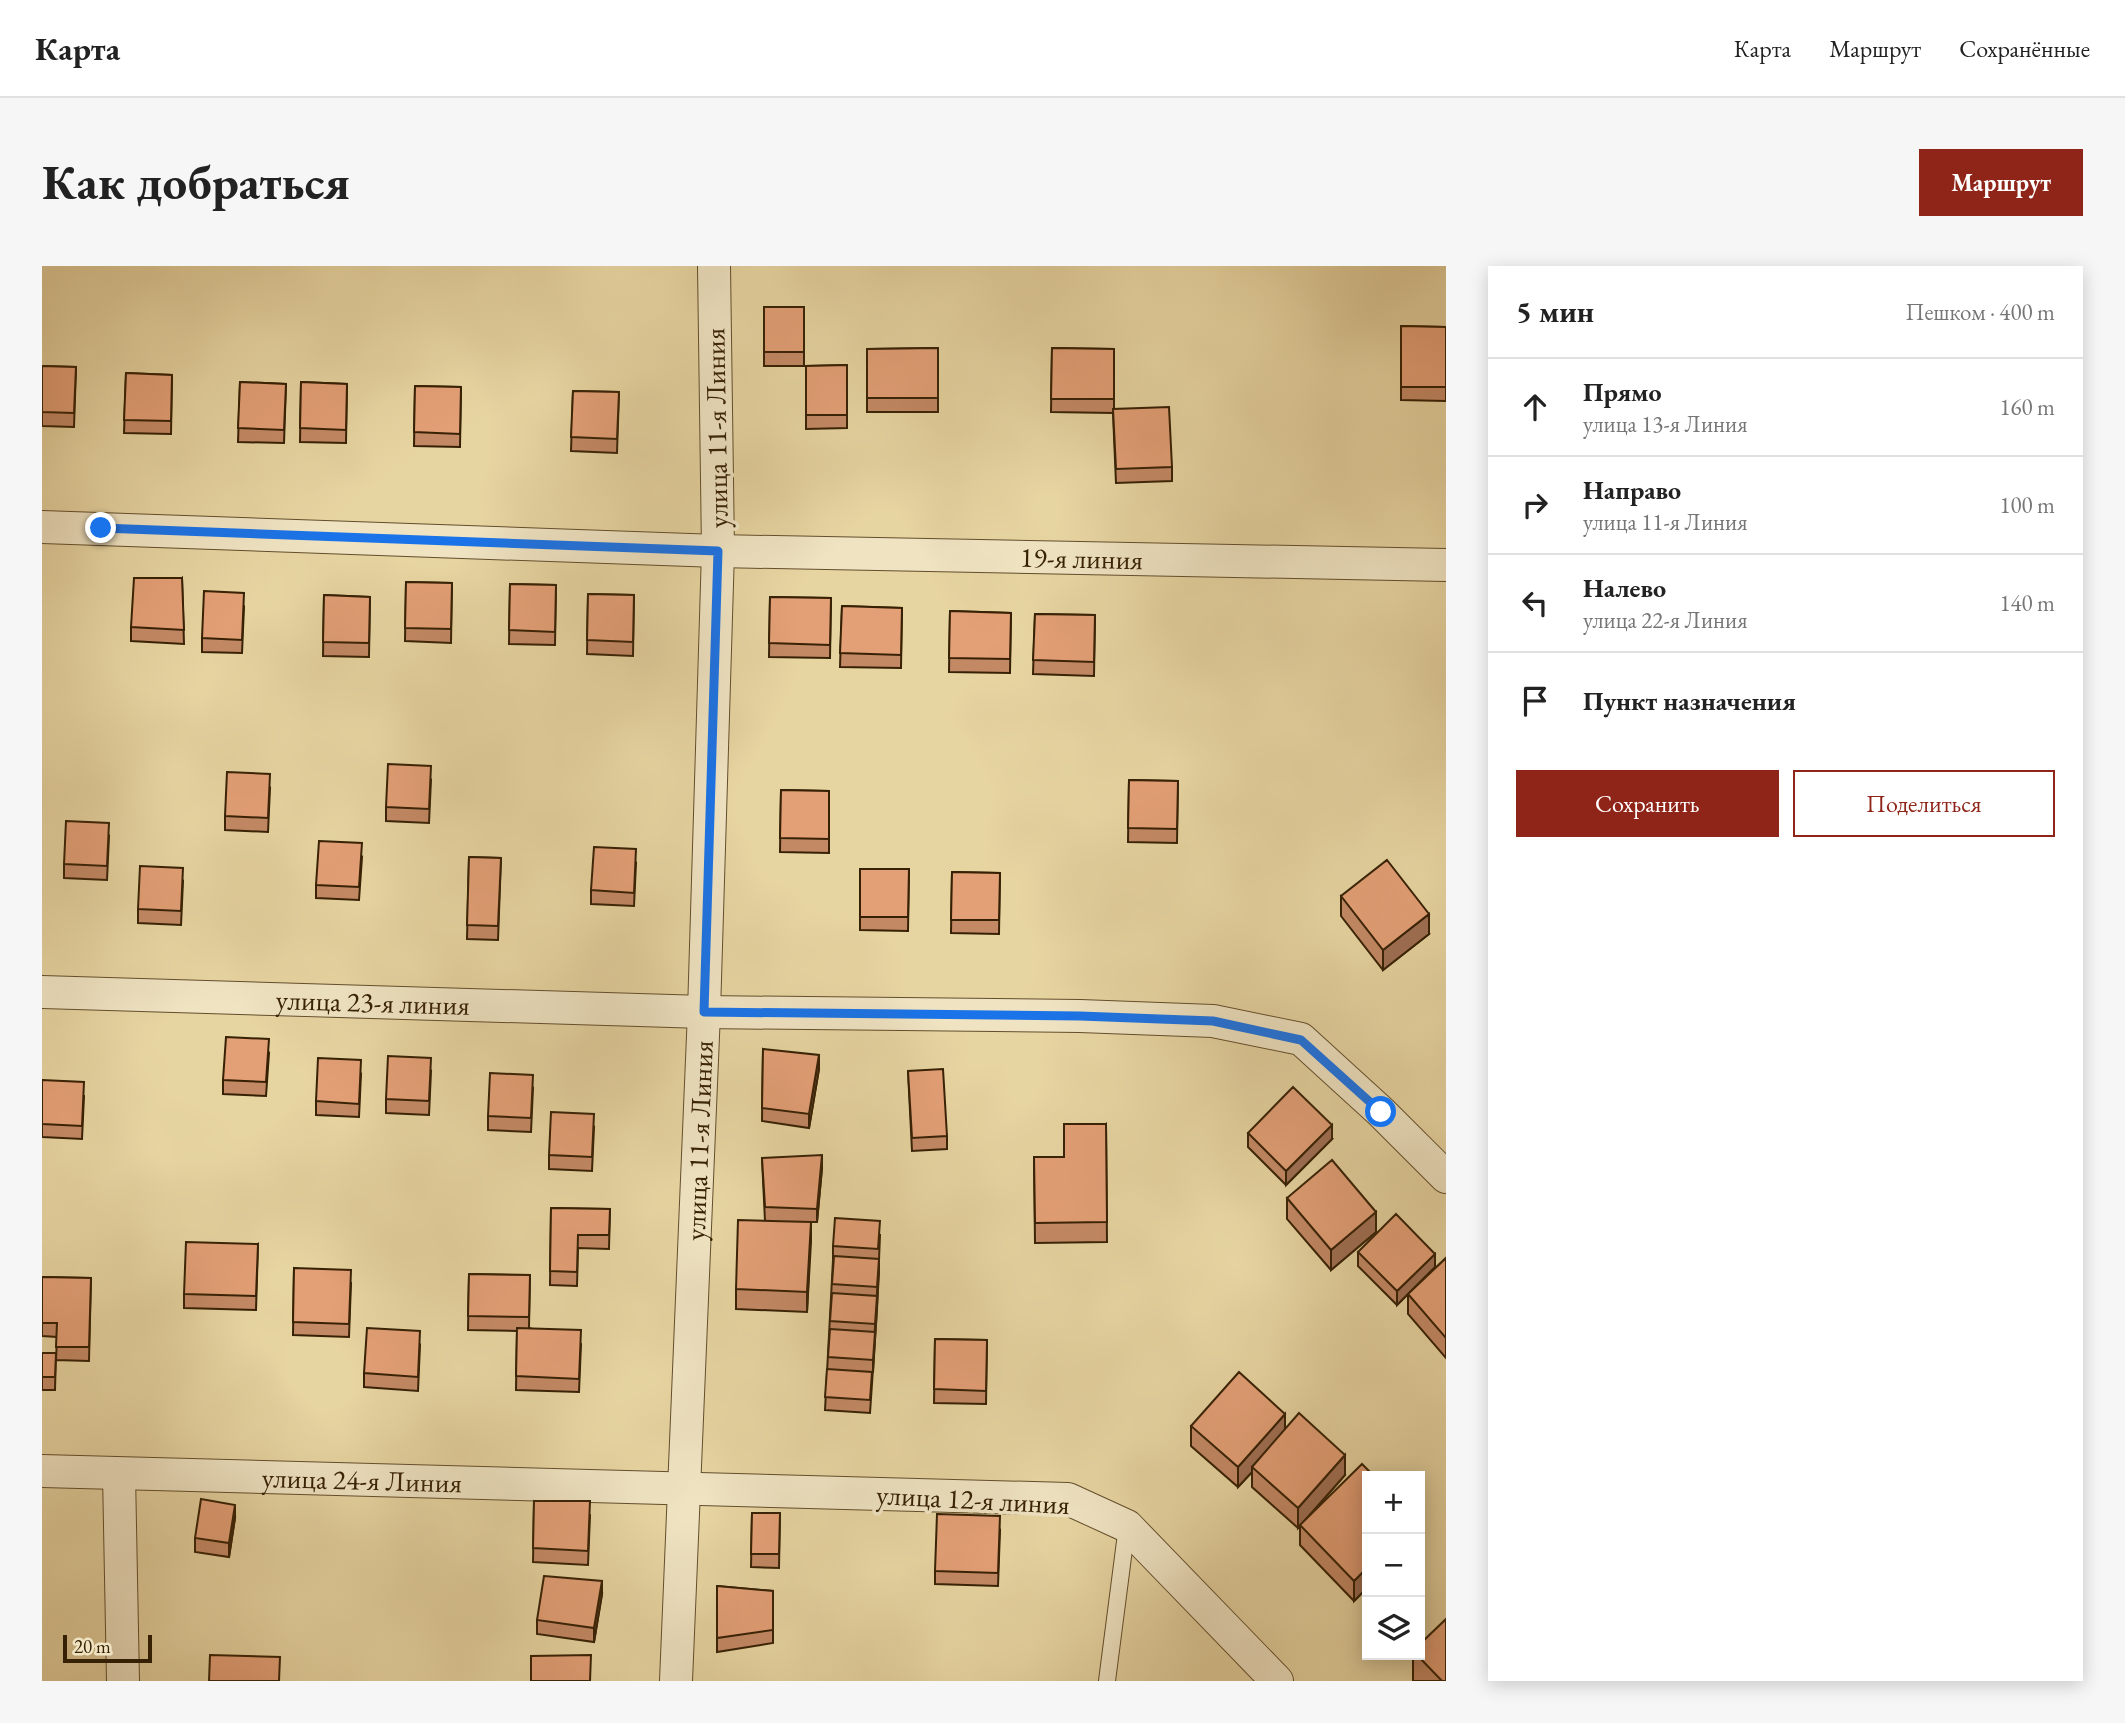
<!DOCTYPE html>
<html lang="ru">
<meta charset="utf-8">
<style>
body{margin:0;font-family:"EB Garamond",serif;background:#f6f6f6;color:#222}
.controls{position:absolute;right:21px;bottom:21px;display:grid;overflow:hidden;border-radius:0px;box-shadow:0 4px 18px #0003}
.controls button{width:63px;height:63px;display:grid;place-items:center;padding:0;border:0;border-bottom:2px solid #e0e0e0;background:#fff;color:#222;font:35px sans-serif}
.scale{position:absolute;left:21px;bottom:18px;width:89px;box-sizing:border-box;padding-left:7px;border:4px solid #372105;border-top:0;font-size:19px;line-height:24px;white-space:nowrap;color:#372105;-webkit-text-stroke:5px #efe3c2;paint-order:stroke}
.stop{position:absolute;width:21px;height:21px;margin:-16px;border:5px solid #1a73e8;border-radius:50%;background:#fff}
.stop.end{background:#1a73e8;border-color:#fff;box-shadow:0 2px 7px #0008}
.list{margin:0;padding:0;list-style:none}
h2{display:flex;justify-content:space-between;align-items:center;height:91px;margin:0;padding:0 28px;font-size:30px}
h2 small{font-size:23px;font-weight:400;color:#767676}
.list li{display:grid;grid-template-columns:46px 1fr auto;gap:21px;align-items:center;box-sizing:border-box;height:98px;padding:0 28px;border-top:2px solid #e0e0e0}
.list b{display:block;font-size:26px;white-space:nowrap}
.list p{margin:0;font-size:23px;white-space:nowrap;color:#767676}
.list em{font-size:23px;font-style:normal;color:#767676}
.actions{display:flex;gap:14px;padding:21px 28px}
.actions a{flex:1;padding:16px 0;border:2px solid #8f2418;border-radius:0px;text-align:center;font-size:24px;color:#8f2418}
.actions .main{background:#8f2418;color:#fff}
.icon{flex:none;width:38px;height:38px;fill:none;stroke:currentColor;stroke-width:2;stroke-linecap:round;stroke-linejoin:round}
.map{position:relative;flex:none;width:1404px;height:1415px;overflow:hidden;border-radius:0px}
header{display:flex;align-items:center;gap:42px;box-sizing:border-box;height:98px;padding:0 35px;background:#fff;border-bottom:2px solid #e0e0e0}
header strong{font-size:33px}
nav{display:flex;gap:38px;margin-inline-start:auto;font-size:24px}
.intro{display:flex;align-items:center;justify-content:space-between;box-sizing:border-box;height:168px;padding:0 42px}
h1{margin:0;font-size:49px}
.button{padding:18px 32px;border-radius:0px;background:#8f2418;color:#fff;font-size:24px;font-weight:700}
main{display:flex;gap:42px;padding:0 42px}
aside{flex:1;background:#fff;border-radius:0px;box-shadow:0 4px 18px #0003}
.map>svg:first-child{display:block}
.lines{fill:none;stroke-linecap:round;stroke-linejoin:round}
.service-casing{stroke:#634e2c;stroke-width:18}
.minor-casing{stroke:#634e2c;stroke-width:34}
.service{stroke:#efe3c2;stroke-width:16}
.minor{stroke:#efe3c2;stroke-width:32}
.wall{fill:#c38965;stroke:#372105;stroke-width:2}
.shaded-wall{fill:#9f6f53;stroke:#372105;stroke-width:2}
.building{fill:#e39f76;stroke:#372105;stroke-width:2}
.route{stroke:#1a73e8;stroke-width:9}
.labels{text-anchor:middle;stroke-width:7;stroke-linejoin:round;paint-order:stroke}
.street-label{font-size:28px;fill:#372105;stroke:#efe3c2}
</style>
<header>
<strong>Карта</strong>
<nav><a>Карта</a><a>Маршрут</a><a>Сохранённые</a></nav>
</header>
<div class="intro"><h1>Как добраться</h1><a class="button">Маршрут</a></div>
<main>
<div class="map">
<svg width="1404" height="1415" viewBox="0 0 1404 1415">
<rect width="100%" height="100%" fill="#e6d4a1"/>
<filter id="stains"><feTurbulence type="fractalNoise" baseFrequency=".00286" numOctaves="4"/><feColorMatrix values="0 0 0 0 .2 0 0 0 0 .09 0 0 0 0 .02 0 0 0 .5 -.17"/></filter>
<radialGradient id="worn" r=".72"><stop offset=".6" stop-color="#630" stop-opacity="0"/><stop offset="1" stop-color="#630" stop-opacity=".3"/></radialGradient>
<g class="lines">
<defs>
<path id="service" d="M1065 1415 1085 1260"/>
<g id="minor">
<path id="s1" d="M0 261 676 285 1404 299"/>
<path id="s2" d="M0 726 662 746 1038 750 1171 755 1259 773 1339 846 1404 911"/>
<path id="s3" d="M0 1205 1026 1233 1085 1260 1235 1415"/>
<path d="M77 1208 81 1415"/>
<path id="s4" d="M634 1415 662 746 676 285 672 0"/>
</g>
</defs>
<!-- service casing -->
<use href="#service" class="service-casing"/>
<!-- minor casing -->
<use href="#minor" class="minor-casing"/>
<!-- service -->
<use href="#service" class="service"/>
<!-- minor -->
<use href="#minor" class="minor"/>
</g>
<!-- wall -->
<path class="wall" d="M722 41H762V100H722Z
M1359 60 1404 61V135L1359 134Z
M896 82V146H825V83Z
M1010 82 1072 83V143L1130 201V215L1074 217 1071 147 1009 146Z
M805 99V162L764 163V100Z
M0 100 34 101 32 161 0 160Z
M84 107 130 109 129 168 82 167Z
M198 116 244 118 242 177 196 176Z
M259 116 305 118 304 177 258 176Z
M373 120 419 121 418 181 372 180Z
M531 125 577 126 575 187 529 185Z
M140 312 142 378 89 375V361Z
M364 316 410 317 409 377 363 375Z
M468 318 514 319 513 379 467 378Z
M546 328 592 329 591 390 545 388Z
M282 329 328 331 327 391 281 390Z
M728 331 789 332 788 392 727 391Z
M800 340 860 342 859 402 798 401Z
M202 341 200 387 160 386V372Z
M908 345 969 347 968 407 907 406Z
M993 348 1053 349 1052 410 991 408Z
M389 514 387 557 344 555V541Z
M1087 514 1136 515 1135 577 1086 576Z
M228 522 226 566 183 564V550Z
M739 524 787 525V587L738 586Z
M67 570 65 614 22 612V598Z
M320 591 317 634 274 632V619Z
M427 591 459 592 456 674 425 673Z
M594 597 592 640 549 638V624Z
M818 603H867L866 665 818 664Z
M910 606 958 607 957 668 909 667Z
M141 615 139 659 96 657V643Z
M1299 630 1387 668 1341 704 1299 650Z
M721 783 777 803 767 862 720 855Z
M227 787 224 830 181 828V814Z
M389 805 387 849 344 847V833Z
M866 805 905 870V883L870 885Z
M319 808 317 851 274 849V835Z
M0 814 42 830 40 873 0 871Z
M491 822 489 866 446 864V850Z
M1064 858 1065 976 993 977 992 891H1022Z
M552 861 550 905 507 903V889Z
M1206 867 1290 873 1244 919 1206 881Z
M720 892 780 902 775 956H769L765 1046 694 1043V1023L723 955Z
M1245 932 1334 966 1289 1004 1245 953Z
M509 942 568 943 567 983 536 982 535 1020 508 1019Z
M838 969 835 1044 828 1147 783 1144 791 994V980Z
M216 978 214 1044 142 1042V1028Z
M1316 986 1393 1001 1368 1026 1404 992V1092L1366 1048V1028L1355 1039 1316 1000Z
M252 1002 309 1017 307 1071 251 1069Z
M427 1008 488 1009 487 1062 539 1078 537 1126 474 1124 475 1065 426 1064Z
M0 1011 49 1012 47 1095 14 1094 15 1071 0 1070Z
M893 1073 945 1074 944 1138 892 1137Z
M378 1079 376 1125 322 1121V1107Z
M0 1087H14L13 1124H0Z
M1149 1160 1243 1163 1303 1209 1268 1249 1325 1210V1322L1312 1335 1258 1279V1261L1256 1262 1210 1221V1206L1196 1221 1149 1180Z
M492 1235 548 1249 546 1299 491 1296Z
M710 1247H738L737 1302 709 1301Z
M193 1252 187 1291 153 1286V1272Z
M958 1264 956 1320 893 1318V1305Z
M675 1320 731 1325V1377L675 1386Z
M560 1328 552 1376 495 1368V1354Z
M1371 1389H1378L1404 1415H1371Z"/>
<!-- shaded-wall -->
<path class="shaded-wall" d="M1387 648V668L1341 704V684Z
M777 789V803L767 862V848Z
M1290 859V873L1244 919V905Z
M780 889V902L775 956V943Z
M1334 946V966L1289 1004V984Z
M769 956V976L765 1046V1026Z
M1393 988V1001L1355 1039V1025Z
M837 993V1007L831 1107V1094Z
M1243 1148V1168L1210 1201V1206L1196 1221V1201Z
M1303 1189V1209L1256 1262V1242Z
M193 1239V1252L187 1291V1277Z
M1325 1302V1322L1312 1335V1315Z
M560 1315V1328L552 1376V1362Z"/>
<!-- building -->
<path class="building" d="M722 41H762V86H722Z
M1359 60 1404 61V121H1359Z
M896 82V132H825V83Z
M1010 82 1072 83V133H1009Z
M805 99V149H764V100Z
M0 100 34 101 32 147 0 146Z
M84 107 130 109 129 155 82 154Z
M198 116 244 118 242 164 196 162Z
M259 116 305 118 304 164 258 162Z
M373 120 419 121 418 168 372 166Z
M531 125 577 126 575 173 529 171Z
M1127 141 1130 201 1074 203 1071 143Z
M92 312H140L142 364 89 361Z
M364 316 410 317 409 363 363 362Z
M468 318 514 319 513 366 467 364Z
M162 325 202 327 200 374 160 372Z
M546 328 592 329 591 376 545 374Z
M282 329 328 331 327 377 281 376Z
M728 331 789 332 788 379 727 377Z
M800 340 860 342 859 389 798 387Z
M908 345 969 347 968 393 907 392Z
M993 348 1053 349 1052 396 991 394Z
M346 498 389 500 387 543 344 541Z
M185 506 228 508 226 552 183 550Z
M1087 514 1136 515 1135 563 1086 562Z
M739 524 787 525V573L738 572Z
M24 555 67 557 65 600 22 598Z
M277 575 320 577 317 621 274 619Z
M552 581 594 583 592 627 549 624Z
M427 591 459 592 456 660 425 659Z
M1345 594 1387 648 1341 684 1299 630Z
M98 600 141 602 139 645 96 643Z
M818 603H867L866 651H818Z
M910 606 958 607 957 654H909Z
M184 771 227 773 224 816 181 814Z
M721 783 777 789 767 848 720 842Z
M346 790 389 792 387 835 344 833Z
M276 792 319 794 317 838 274 835Z
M901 803 905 870 870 872 866 805Z
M448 807 491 809 489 852 446 850Z
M0 814 42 816 40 860 0 858Z
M1251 821 1290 859 1244 905 1206 867Z
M509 846 552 848 550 891 507 889Z
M1022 858H1064L1065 956 993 957 992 891H1022Z
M780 889 775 943 723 941 720 892Z
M1290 894 1334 946 1289 984 1245 932Z
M509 942 568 943 567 969H536L535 1006 508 1005Z
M1354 948 1393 988 1355 1025 1316 986Z
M793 952 838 955 836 983 791 980Z
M696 954 769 956 765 1026 694 1023Z
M144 976 216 978 214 1030 142 1028Z
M792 990 837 993 835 1021 790 1018Z
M1404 992V1072L1366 1028Z
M252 1002 309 1004 307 1058 251 1056Z
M427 1008 488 1009 487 1051 426 1050Z
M0 1011 49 1012 47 1081H14L15 1057H0Z
M790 1027 835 1030 833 1058 788 1055Z
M325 1062 378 1065 376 1111 322 1107Z
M475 1062 539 1064 537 1113 474 1110Z
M788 1063 833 1066 831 1094 786 1091Z
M893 1073 945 1074 944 1125 892 1123Z
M0 1087H14L13 1111H0Z
M785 1103 830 1106 828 1134 783 1131Z
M1197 1106 1243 1148 1196 1201 1149 1160Z
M1257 1147 1303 1189 1256 1242 1210 1201Z
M1320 1198 1332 1210H1325V1302L1312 1315 1258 1259Z
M159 1233 193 1239 187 1277 153 1272Z
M492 1235H548L546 1285 491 1282Z
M710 1247H738L737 1288H709Z
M895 1248 958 1250 956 1307 893 1305Z
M502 1310 560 1315 552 1362 495 1354Z
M675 1320 731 1325V1364L675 1372Z
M1404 1353V1415H1400L1375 1389H1378V1378Z
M168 1389 238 1391 237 1415H167Z
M549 1389 548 1415H489V1390Z"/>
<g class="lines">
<!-- route -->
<path class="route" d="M59 262 676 285 662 746 1038 750 1171 755 1259 774 1339 846"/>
</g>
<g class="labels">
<!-- street labels -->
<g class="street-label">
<text transform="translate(674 162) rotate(-91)" y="10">улица 11-я Линия</text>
<text dy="10" stroke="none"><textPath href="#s1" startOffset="1040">19-я линия</textPath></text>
<text dy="10" stroke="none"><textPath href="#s2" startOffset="331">улица 23-я линия</textPath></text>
<text dy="10" stroke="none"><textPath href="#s4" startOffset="541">улица 11-я Линия</textPath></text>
<text dy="10" stroke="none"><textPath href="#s3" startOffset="320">улица 24-я Линия</textPath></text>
<text transform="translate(931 1233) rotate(3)" y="10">улица 12-я линия</text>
</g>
</g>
<rect width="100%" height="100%" filter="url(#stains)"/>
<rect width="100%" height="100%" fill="url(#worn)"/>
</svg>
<div class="controls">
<button>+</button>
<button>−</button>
<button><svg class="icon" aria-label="layers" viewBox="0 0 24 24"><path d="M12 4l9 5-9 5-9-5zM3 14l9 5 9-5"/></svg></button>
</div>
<div class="scale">20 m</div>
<div class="stop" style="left:1339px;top:846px"></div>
<div class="stop end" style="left:59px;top:262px"></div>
</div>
<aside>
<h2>5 мин<small>Пешком · 400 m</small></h2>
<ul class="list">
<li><svg class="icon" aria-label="ahead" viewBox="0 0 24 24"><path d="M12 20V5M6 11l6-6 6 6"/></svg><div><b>Прямо</b><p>улица 13-я Линия</p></div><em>160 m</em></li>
<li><svg class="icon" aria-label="right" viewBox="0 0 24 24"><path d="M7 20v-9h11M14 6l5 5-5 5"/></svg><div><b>Направо</b><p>улица 11-я Линия</p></div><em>100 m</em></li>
<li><svg class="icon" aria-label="left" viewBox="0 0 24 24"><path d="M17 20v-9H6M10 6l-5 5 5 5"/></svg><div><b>Налево</b><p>улица 22-я Линия</p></div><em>140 m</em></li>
<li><svg class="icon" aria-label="arrive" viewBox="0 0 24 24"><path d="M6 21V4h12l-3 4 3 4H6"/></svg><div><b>Пункт назначения</b></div></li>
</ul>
<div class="actions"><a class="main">Сохранить</a><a>Поделиться</a></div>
</aside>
</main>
